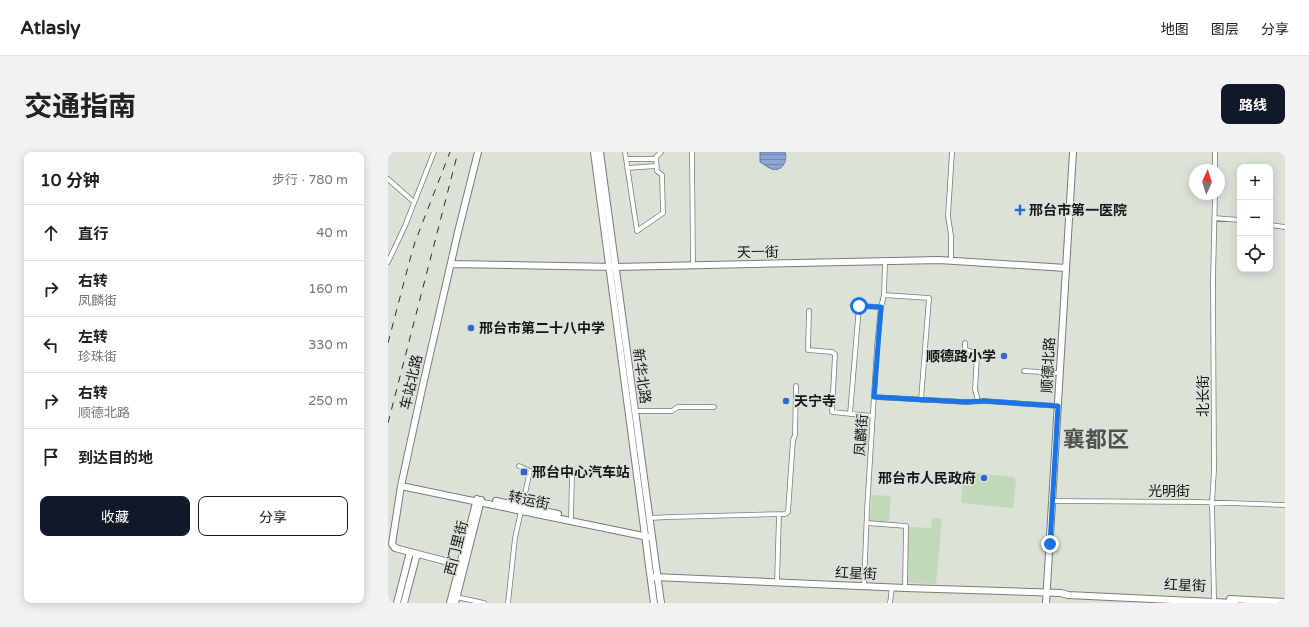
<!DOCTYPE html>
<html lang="zh">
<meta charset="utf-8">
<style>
body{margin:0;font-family:"Varela Round","Noto Sans SC",sans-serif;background:#f2f2f2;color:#222}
.controls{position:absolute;right:12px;top:12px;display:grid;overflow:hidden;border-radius:8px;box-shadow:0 2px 10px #0003}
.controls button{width:36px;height:36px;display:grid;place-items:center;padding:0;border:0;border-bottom:1px solid #e0e0e0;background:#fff;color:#222;font:20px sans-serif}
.compass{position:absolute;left:801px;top:12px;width:36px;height:36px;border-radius:50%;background:#fff;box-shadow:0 2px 10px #0003;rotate:3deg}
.stop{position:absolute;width:12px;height:12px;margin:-9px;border:3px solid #1a73e8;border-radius:50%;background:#fff}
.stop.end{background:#1a73e8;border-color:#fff;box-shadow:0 1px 4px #0008}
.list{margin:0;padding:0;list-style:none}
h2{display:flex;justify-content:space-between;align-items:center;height:52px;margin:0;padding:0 16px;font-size:17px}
h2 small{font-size:13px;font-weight:400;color:#767676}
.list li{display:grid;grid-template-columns:26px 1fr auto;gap:12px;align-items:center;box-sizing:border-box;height:56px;padding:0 16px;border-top:1px solid #e0e0e0}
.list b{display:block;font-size:15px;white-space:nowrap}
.list p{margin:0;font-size:13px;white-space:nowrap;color:#767676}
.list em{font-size:13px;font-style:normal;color:#767676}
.actions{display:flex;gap:8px;padding:12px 16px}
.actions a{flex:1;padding:9px 0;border:1px solid #111827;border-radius:8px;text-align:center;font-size:14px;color:#111827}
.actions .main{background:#111827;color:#fff}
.icon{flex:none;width:22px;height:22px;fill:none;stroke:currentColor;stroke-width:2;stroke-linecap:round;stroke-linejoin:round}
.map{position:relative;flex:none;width:897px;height:451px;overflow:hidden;border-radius:8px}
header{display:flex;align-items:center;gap:24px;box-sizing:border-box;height:56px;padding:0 20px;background:#fff;border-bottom:1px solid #e0e0e0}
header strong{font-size:19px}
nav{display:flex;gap:22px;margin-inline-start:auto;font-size:14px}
.intro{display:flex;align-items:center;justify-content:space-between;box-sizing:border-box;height:96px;padding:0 24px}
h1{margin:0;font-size:28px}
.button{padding:10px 18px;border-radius:8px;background:#111827;color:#fff;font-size:14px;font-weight:700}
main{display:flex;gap:24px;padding:0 24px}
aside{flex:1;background:#fff;border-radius:8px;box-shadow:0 2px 10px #0003}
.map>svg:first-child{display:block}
.green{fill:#c1d8b9}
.water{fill:url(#water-rules);stroke:#687a9a}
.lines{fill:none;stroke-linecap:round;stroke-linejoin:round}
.street-casing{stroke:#767c74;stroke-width:5.5}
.secondary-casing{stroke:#767c74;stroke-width:8}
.primary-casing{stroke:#767c74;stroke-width:8}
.street{stroke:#fff;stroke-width:4}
.secondary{stroke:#fff;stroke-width:6}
.primary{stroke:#fff;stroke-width:6}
.rail{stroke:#2a2d29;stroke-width:1;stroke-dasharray:7 7;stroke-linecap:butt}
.route{stroke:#1a73e8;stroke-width:5}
.poi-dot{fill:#3066d5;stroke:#dbe3d9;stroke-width:1.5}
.labels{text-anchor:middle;stroke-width:3;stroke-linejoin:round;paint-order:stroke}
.poi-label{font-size:14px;font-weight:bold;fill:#151714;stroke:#dbe3d9;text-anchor:start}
.street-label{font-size:14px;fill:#151714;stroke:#dbe3d9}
.town-label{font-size:22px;font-weight:bold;fill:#4e544c;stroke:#dbe3d9}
</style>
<header>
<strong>Atlasly</strong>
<nav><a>地图</a><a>图层</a><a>分享</a></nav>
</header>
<div class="intro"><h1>交通指南</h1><a class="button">路线</a></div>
<main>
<aside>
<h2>10 分钟<small>步行 · 780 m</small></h2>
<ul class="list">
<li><svg class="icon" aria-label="ahead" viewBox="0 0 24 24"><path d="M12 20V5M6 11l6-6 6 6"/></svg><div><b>直行</b></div><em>40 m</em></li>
<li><svg class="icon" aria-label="right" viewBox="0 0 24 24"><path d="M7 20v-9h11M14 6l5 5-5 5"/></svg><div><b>右转</b><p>凤麟街</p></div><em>160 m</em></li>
<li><svg class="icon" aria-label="left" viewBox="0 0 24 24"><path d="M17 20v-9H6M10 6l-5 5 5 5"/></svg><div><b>左转</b><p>珍珠街</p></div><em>330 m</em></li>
<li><svg class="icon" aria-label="right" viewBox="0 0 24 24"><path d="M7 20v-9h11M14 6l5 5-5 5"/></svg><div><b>右转</b><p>顺德北路</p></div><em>250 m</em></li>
<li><svg class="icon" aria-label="arrive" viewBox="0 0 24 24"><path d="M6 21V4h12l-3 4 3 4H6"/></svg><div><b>到达目的地</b></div></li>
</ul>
<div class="actions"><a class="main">收藏</a><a>分享</a></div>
</aside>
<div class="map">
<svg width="897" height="451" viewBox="0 0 897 451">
<defs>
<pattern id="water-rules" width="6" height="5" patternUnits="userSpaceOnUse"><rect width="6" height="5" fill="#8ba5d4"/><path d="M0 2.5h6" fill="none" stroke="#7085ab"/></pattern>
</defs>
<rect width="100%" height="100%" fill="#dbe3d9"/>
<!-- green -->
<path class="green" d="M578 320 626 325 628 328 625 356 573 351 575 324Z
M484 343 503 344 501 370 482 369Z
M544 366 554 367 548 432 518 431 521 375 543 376Z"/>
<!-- water -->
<path class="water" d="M372 0H397C400 9 394 20 384 17 380 16 376 12 372 10Z"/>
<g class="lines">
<defs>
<path id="street" d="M237 0 249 79 275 61 274 23 269 19 268 5 273 0
M304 0 305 114
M238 7H268
M239 16 268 14
M827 18V0
M0 27 26 50
M826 66 852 68
M882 73 897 75
M563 108V84L560 64 564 0
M0 110 17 74 46 0
M496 143 541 146 533 248
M421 159 420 198 444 200 447 202 444 260 485 264
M577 191V197L586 201 589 204 587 237 590 249
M636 219 671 221
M486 245 578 250 596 249 670 254
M247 259H284L290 255H326
M462 262 471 154 493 155
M664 349 811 350 897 353
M261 366 283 365 397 362 400 360 405 288 407 283 408 234
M183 369 184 320
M479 371 518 374 517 436
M389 430 391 362
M476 434 479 358 489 194 493 155 496 143 497 110
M68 445 96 451
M826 446 824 351 826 318 825 129 827 42
M120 451 127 386 142 319 131 314
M502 451 504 435"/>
<path id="secondary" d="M63 112 227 115 551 108 678 116
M13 334 260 385
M108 349 170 362
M76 414 7 396 4 392 13 334 34 237 70 80 90 0
M266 425 517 436 673 441 680 443 847 451
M842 447 897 450
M9 451 22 400
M16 451 29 402
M62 451 89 347
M67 451 93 348
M658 451 685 0"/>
<path id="primary" d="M206 0 266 451
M212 0 273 451"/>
</defs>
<!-- street casing -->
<use href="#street" class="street-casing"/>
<!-- secondary casing -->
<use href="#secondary" class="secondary-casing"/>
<!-- primary casing -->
<use href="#primary" class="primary-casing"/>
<!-- street -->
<use href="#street" class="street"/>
<!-- secondary -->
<use href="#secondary" class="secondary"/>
<!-- primary -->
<use href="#primary" class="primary"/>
<!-- rail -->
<path class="rail" d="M0 191 21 111 27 90 62 0
M0 271 70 0"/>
</g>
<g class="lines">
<!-- route -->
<path class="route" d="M471 154 493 155 486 245 578 250 596 249 670 254 662 392"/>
</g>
<!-- markers -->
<g class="poi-dot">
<path d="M630 52h4v4h4v4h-4v4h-4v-4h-4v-4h4z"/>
<circle cx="83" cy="176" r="4"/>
<circle cx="616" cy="204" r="4"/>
<circle cx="398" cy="249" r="4"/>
<rect x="132" y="316" width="8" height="8" rx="2"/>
<circle cx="596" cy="326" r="4"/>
</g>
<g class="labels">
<!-- poi labels -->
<g class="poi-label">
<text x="641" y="63">邢台市第一医院</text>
<text x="91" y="181">邢台市第二十八中学</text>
<text x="608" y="209" text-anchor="end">顺德路小学</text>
<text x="406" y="254">天宁寺</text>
<text x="144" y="325">邢台中心汽车站</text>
<text x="588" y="331" text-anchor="end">邢台市人民政府</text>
</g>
<!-- street labels -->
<g class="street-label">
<text transform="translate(370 100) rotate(-1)" y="5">天一街</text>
<text transform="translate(660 213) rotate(-87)" y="5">顺德北路</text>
<text transform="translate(254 224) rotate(82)" y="5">新华北路</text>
<text transform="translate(23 230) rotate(-77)" y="5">车站北路</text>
<text transform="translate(815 244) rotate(-90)" y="5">北长街</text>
<text transform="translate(473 283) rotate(-86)" y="5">凤麟街</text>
<text x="781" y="344">光明街</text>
<text transform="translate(141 348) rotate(12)" y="5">转运街</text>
<text transform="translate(68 396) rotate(-76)" y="5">西门里街</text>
<text transform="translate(468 421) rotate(3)" y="5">红星街</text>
<text transform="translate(797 433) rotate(3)" y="5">红星街</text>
</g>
<!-- town labels -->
<g class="town-label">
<text x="708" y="295">襄都区</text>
</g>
</g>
</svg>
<div class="controls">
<button>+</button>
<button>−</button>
<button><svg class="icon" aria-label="locate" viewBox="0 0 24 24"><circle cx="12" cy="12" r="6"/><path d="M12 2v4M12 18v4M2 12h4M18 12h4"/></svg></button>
</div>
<svg class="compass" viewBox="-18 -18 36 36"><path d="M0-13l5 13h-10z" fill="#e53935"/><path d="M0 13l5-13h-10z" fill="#767676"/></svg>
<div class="stop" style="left:471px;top:154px"></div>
<div class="stop end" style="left:662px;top:392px"></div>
</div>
</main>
